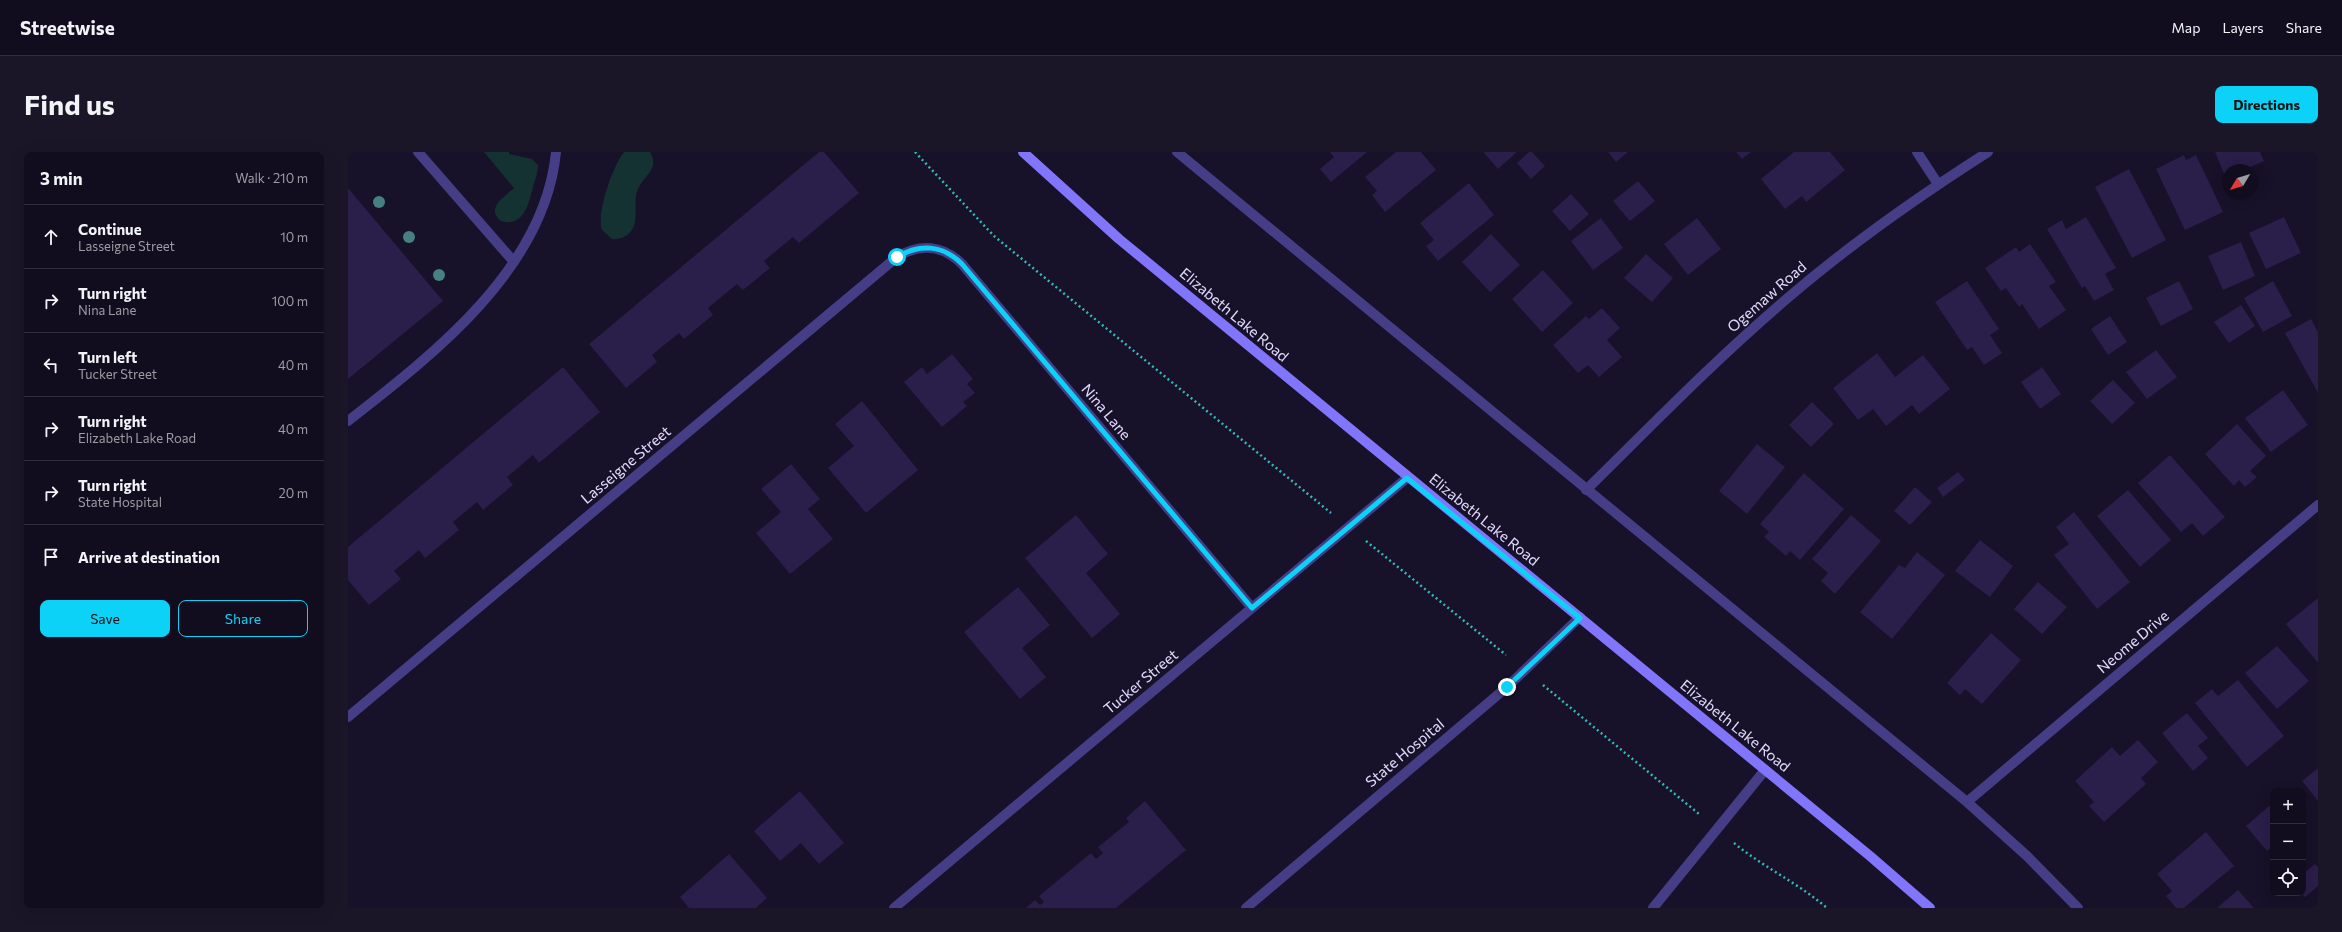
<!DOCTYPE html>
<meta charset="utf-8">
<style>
body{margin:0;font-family:Commissioner,sans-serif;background:#1a1628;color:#f1f3f6}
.controls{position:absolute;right:12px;bottom:12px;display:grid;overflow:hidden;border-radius:8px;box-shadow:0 4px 16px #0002}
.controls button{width:36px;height:36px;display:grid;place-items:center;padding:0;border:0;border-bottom:1px solid #302d3d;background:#110d1f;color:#f1f3f6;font:20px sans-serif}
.compass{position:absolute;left:1874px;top:12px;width:36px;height:36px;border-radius:50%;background:#110d1f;box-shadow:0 4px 16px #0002;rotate:232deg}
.stop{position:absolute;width:12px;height:12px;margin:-9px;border:3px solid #0dd2f7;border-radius:50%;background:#fff}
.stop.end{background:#0dd2f7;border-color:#fff;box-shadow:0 1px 4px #0008}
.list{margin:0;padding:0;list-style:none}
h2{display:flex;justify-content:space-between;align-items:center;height:52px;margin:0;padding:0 16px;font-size:17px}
h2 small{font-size:13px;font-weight:400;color:#9c9ca4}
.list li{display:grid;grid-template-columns:26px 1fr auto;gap:12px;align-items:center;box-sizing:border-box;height:64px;padding:0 16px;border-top:1px solid #302d3d}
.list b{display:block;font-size:15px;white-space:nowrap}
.list p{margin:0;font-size:13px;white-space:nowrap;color:#9c9ca4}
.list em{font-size:13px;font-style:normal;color:#9c9ca4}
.actions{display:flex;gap:8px;padding:12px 16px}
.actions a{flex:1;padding:9px 0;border:1px solid #0dd2f7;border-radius:8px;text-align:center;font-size:14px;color:#0dd2f7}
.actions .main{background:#0dd2f7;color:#111}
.icon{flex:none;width:22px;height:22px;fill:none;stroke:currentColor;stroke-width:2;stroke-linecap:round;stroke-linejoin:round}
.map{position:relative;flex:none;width:1970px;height:756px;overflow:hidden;border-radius:8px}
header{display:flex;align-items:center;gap:24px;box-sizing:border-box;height:56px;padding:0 20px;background:#110d1f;border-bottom:1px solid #302d3d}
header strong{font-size:19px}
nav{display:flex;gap:22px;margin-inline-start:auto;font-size:14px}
.intro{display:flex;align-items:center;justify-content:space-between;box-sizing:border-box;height:96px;padding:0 24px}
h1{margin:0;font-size:28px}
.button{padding:10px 18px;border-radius:8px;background:#0dd2f7;color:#111;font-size:14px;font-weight:700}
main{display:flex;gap:24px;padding:0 24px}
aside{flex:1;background:#110d1f;border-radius:8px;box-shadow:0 4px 16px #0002}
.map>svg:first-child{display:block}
.green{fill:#153233}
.building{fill:#2a1e4a}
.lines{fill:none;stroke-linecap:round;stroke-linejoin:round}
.path{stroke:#34b8b8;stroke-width:2.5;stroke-dasharray:2 3;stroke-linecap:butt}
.lane{stroke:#453e87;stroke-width:10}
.street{stroke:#453e87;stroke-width:10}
.secondary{stroke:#8175fb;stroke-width:10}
.tree{fill:#448180}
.route{stroke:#0dd2f7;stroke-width:5}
.labels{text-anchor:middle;stroke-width:3.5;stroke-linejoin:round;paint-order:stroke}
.street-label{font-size:15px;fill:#e1dbfe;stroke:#171129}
</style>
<header>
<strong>Streetwise</strong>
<nav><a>Map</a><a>Layers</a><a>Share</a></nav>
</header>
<div class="intro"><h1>Find us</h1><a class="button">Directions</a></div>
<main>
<aside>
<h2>3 min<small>Walk · 210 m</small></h2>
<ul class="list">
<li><svg class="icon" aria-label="ahead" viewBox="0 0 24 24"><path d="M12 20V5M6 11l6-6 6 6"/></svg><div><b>Continue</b><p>Lasseigne Street</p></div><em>10 m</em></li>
<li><svg class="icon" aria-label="right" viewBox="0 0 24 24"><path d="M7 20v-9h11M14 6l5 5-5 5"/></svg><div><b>Turn right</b><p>Nina Lane</p></div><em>100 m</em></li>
<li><svg class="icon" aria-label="left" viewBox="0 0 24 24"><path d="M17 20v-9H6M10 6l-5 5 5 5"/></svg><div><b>Turn left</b><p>Tucker Street</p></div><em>40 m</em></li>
<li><svg class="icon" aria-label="right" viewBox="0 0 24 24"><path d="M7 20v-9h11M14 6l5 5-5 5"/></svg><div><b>Turn right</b><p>Elizabeth Lake Road</p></div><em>40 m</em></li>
<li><svg class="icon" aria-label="right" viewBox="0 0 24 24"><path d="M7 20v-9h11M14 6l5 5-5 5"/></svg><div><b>Turn right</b><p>State Hospital</p></div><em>20 m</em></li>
<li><svg class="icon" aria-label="arrive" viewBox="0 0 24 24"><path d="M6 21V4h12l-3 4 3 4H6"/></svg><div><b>Arrive at destination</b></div></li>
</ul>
<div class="actions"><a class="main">Save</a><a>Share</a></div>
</aside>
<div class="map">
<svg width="1970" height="756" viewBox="0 0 1970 756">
<rect width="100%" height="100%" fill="#171129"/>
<!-- green -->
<path class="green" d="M136 0H161V2L184 7 190 13C190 21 187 28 185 35 181 52 175 76 153 69 137 56 156 45 166 36Z
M276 0H302C312 17 296 23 290 37 284 50 292 68 283 79 278 86 271 87 264 87L254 78C248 61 265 14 276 0Z"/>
<!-- building -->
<path class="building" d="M471 0H476L511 41 451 91 445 85 416 109 422 116 395 138 389 132 360 156 365 163 336 187 331 181 304 203 309 210 278 236 241 192Z
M982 0H1019L983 30 972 17 986 5Z
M1048 0H1073L1088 18 1037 60 1024 43 1029 39 1017 25Z
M1137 0H1169L1150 17 1136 1Z
M1181 0H1184L1197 14 1183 27 1169 11Z
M1260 0H1280L1268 10Z
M1388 0H1403L1394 7Z
M1446 0H1482L1497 18 1458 50 1454 44 1437 57 1413 27Z
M1867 0H1912L1916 9 1900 16V18H1880L1878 26Z
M1836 3 1838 8 1848 3 1875 60 1837 78 1808 17Z
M1781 17 1818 88 1784 106 1747 35Z
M1290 29 1307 49 1282 69 1265 49Z
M1121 31 1146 63 1090 109 1078 94 1086 88 1072 71Z
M0 36 95 149 0 227Z
M1223 42 1241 62 1222 79 1204 59Z
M1738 65 1768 116 1757 122 1766 138 1746 149 1737 134 1734 136 1699 77 1714 68 1718 77Z
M1936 65 1953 101 1918 117 1901 81Z
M1253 66 1275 96 1245 118 1223 89Z
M1349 66 1373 97 1340 123 1316 92Z
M1143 82 1172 113 1142 140 1114 110Z
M1893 90 1907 124 1875 138 1860 104Z
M1682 92 1708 130 1701 134 1718 158 1691 177 1674 152 1671 155 1658 136 1653 139 1637 116 1668 95 1671 100Z
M1298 102 1325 126 1304 150 1276 126Z
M1195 118 1225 151 1194 180 1164 147Z
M1619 129 1651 177 1642 183 1654 201 1636 213 1624 195 1619 198 1587 150Z
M1831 129 1845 157 1813 174 1798 146Z
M1925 129 1944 164 1915 180 1896 146Z
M1893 153 1907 174 1881 191 1866 170Z
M1254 156 1272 176 1259 188 1274 205 1251 225 1240 213 1230 221 1205 193 1238 164 1241 167Z
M1762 164 1779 190 1760 203 1743 177Z
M1963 167 1970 180V241L1937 181Z
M1808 198 1829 225 1799 247 1778 220Z
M1529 201 1547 225 1575 203 1602 237 1571 262 1564 253 1538 274 1525 257 1510 268 1485 236Z
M604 202 625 227 619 232 627 241 615 250 619 254 594 275 556 230 574 215 579 222Z
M215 215 252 260 191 311 185 303 159 325 165 333 135 358 129 350 105 370 111 378 77 406 71 398 46 419 53 427 21 453 0 428V395Z
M1694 215 1713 242 1692 257 1673 230Z
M1765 228 1787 251 1764 272 1742 249Z
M1935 238 1960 273 1923 300 1897 266Z
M514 249 570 318 518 361 480 316 506 294 487 272Z
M1464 250 1486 272 1463 295 1441 273Z
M1889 272 1918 304 1902 319 1909 325 1897 335 1891 328 1886 334 1857 302Z
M1409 292 1437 315 1399 362 1371 339Z
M1822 303 1877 365 1855 384 1844 371 1833 380 1790 331Z
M443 312 472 347 460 357 485 387 442 422 408 381 433 360 413 337Z
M1610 320 1617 328 1595 345 1589 336Z
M1456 321 1496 357 1452 408 1442 399 1438 404 1416 385 1421 380 1412 372Z
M1567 335 1584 350 1562 373 1546 359Z
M1780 338 1823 388 1792 415 1749 364Z
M1726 360 1782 430 1749 457 1706 403 1721 392 1708 375Z
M728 363 760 402 738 421 772 462 744 486 677 406Z
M1503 363 1533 389 1487 442 1473 429 1480 421 1464 407Z
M1632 388 1665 414 1642 445 1607 419Z
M1569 400 1597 423 1544 487 1512 460 1551 413 1557 416Z
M1690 430 1719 455 1694 482 1666 457Z
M670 435 702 473 674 496 698 525 672 547 616 480Z
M1970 446V511L1938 472Z
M1643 481 1673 508 1634 552 1617 537 1612 543 1599 531Z
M1929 494 1961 529 1929 557 1897 521Z
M1890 528 1936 584 1899 615 1847 551 1864 537 1870 544Z
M1839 561 1860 586 1850 594 1860 606 1845 619 1814 581Z
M1790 588 1810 610 1793 626 1798 632 1756 670 1741 654 1746 650 1727 629 1764 595 1772 604Z
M1970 616V649L1954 629Z
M452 639 496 691 471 712 453 691 432 709 406 679Z
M797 649 838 698 768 756H678L687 748 692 753 696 750 691 744 743 701 748 707 755 701 750 695 781 670 778 666Z
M1921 654 1925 658V694L1919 699 1898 674Z
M1858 680 1886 714 1836 756H1828L1818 744 1824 739 1809 722Z
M381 702 419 746 408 756H341L332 745Z
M1967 712 1970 715V734L1957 745 1953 741H1955V722Z
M1890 738 1906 756H1869Z"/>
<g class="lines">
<!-- path -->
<path class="path" d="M567 0 646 84 983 361
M1018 389 1158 503
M1195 533 1351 662
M1386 691C1415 715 1450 731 1479 756"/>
<!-- lane -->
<path class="lane" d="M70 0 166 110
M0 269C86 202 197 116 208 0
M1305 756 1417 618"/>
<!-- street -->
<path class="street" d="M829 0 1619 650 1679 704 1730 756
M1569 0 1590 32
M1238 338C1305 272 1370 205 1442 144 1504 91 1571 44 1640 0
M0 565 549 105C572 91 595 93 614 112L904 456
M1619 650 1970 353
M546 756 1059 326
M898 756 1159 535 1232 465"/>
<!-- secondary -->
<path class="secondary" d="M675 0 771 87 1522 704 1582 756"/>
</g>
<!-- trees -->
<g class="tree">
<circle cx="31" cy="50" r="6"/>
<circle cx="61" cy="85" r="6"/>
<circle cx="91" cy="123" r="6"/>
</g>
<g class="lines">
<!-- route -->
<path class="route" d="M549 105C572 91 595 93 614 112L904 456 1059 326 1232 466 1159 535"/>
</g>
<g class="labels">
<!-- street labels -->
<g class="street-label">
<text transform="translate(1419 145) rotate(-41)" y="5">Ogemaw Road</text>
<text transform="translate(886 163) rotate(40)" y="5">Elizabeth Lake Road</text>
<text transform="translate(758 260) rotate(50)" y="5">Nina Lane</text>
<text transform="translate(278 313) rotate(-40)" y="5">Lasseigne Street</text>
<text transform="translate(1136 368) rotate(39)" y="5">Elizabeth Lake Road</text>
<text transform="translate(1785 490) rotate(-40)" y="5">Neome Drive</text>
<text transform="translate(793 530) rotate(-40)" y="5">Tucker Street</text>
<text transform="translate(1387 574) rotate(39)" y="5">Elizabeth Lake Road</text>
<text transform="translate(1057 601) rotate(-40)" y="5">State Hospital</text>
</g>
</g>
</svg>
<div class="controls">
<button>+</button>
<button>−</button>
<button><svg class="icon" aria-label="locate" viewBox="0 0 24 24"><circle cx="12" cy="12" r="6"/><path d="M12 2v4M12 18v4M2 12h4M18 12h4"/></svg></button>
</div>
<svg class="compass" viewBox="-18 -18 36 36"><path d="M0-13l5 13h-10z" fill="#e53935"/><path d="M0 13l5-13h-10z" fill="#9c9ca4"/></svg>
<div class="stop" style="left:549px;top:105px"></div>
<div class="stop end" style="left:1159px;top:535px"></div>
</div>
</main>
